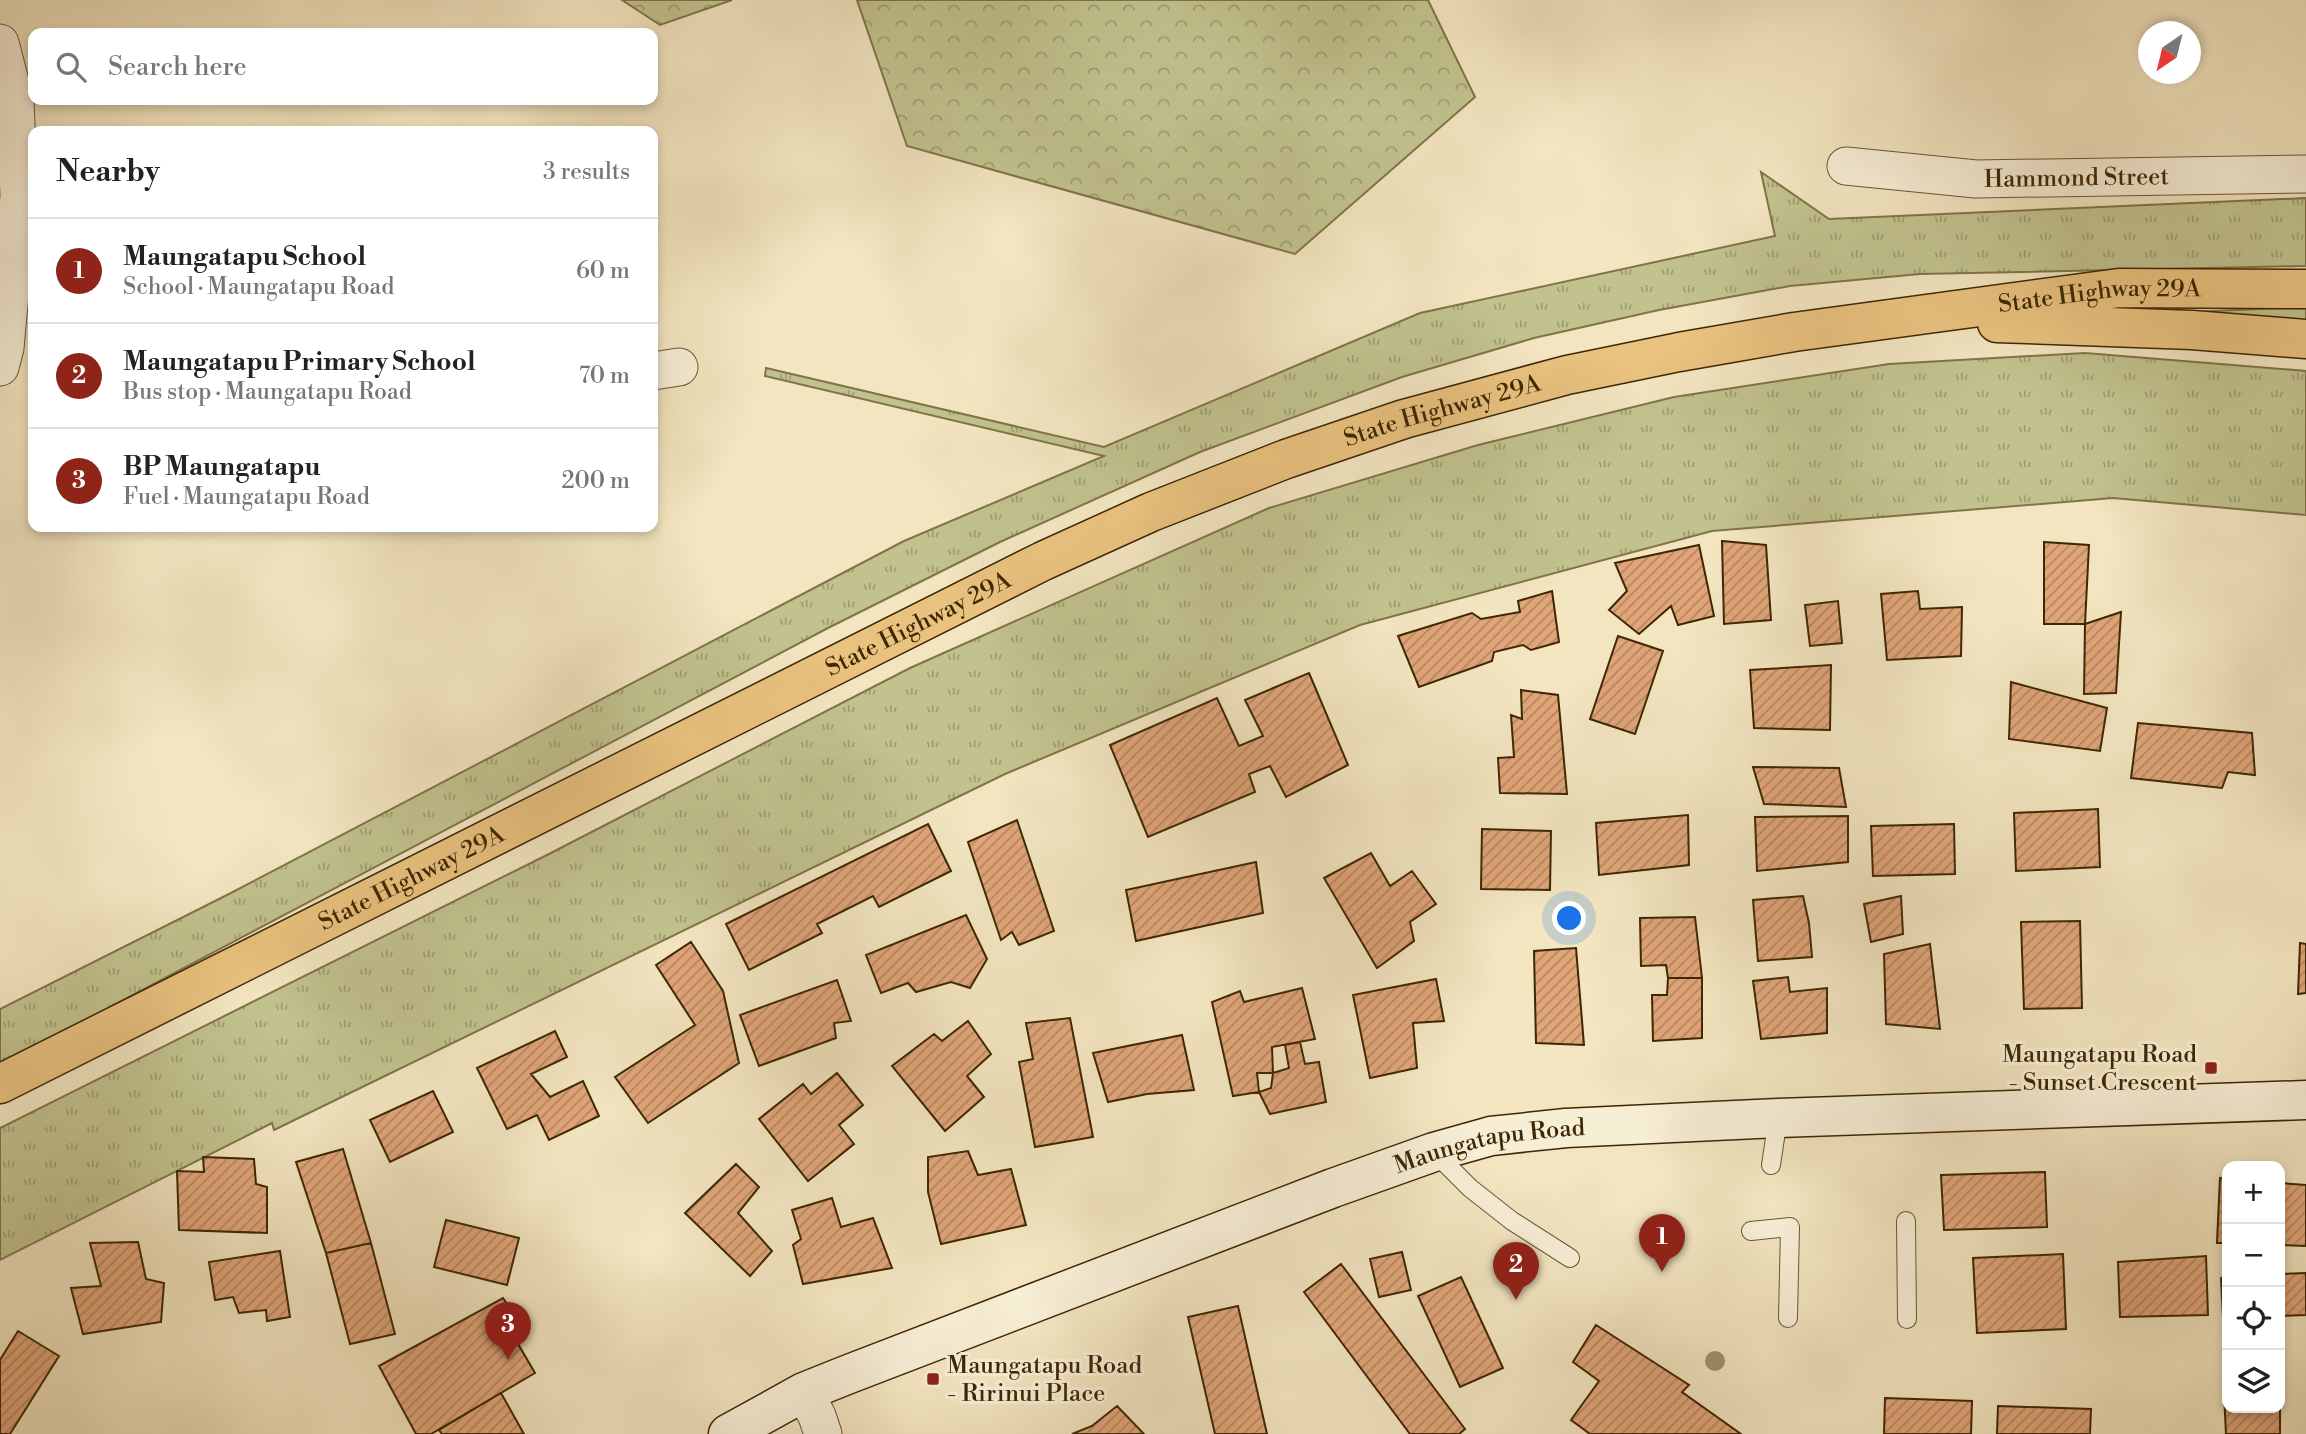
<!DOCTYPE html>
<meta charset="utf-8">
<style>
body{margin:0;font-family:"Libre Bodoni",serif;background:#f6f6f6;color:#222}
.controls{position:absolute;right:21px;bottom:21px;display:grid;overflow:hidden;border-radius:14px;box-shadow:0 4px 10px #0003}
.controls button{width:63px;height:63px;display:grid;place-items:center;padding:0;border:0;border-bottom:2px solid #e0e0e0;background:#fff;color:#222;font:35px sans-serif}
.compass{position:absolute;left:2138px;top:21px;width:63px;height:63px;border-radius:50%;background:#fff;box-shadow:0 4px 10px #0003;rotate:215deg}
.you{position:absolute;left:1570px;top:919px;width:24px;height:24px;margin:-18px;border:5px solid #fff;border-radius:50%;background:#1a73e8;box-shadow:0 0 0 10px #1a73e833}
.badge{display:grid;place-items:center;width:46px;height:46px;border-radius:50%;background:#8f2418;color:#fff;font-size:23px;font-weight:700}
.pin{position:absolute;translate:-50% -58px;filter:drop-shadow(0 2px 4px #0008)}
.pin::after{content:'';position:absolute;top:37px;width:24px;height:21px;background:inherit;clip-path:polygon(0 0,100% 0,50% 100%)}
.list{margin:0;padding:0;list-style:none}
h2{display:flex;justify-content:space-between;align-items:center;height:91px;margin:0;padding:0 28px;font-size:30px}
h2 small{font-size:23px;font-weight:400;color:#767676}
.list li{display:grid;grid-template-columns:46px 1fr auto;gap:21px;align-items:center;box-sizing:border-box;height:105px;padding:0 28px;border-top:2px solid #e0e0e0}
.list b{display:block;font-size:26px;white-space:nowrap}
.list p{margin:0;font-size:23px;white-space:nowrap;color:#767676}
.list em{font-size:23px;font-style:normal;color:#767676}
.icon{flex:none;width:38px;height:38px;fill:none;stroke:currentColor;stroke-width:2;stroke-linecap:round;stroke-linejoin:round}
.map{position:relative;flex:none;width:2306px;height:1434px;overflow:hidden}
.search{position:absolute;background:#fff;box-shadow:0 4px 10px #0003;left:28px;top:28px;width:630px;height:77px;display:flex;align-items:center;gap:18px;box-sizing:border-box;padding:0 24px;border-radius:14px;color:#767676;font-size:26px}
.panel{position:absolute;background:#fff;box-shadow:0 4px 10px #0003;left:28px;top:126px;width:630px;height:406px;border-radius:14px}
.map>svg:first-child{display:block}
.grass{fill:url(#grass-tufts);stroke:#807448;stroke-width:2}
.forest{fill:url(#forest-crowns);stroke:#807448;stroke-width:2}
.building{fill:url(#building-hatch);stroke:#3e2703;stroke-width:2}
.lines{fill:none;stroke-linecap:round;stroke-linejoin:round}
.lane-casing{stroke:#6b5632;stroke-width:20}
.street-casing{stroke:#6b5632;stroke-width:39}
.secondary-casing{stroke:#3e2703;stroke-width:41}
.highway-casing{stroke:#3e2703;stroke-width:41}
.lane{stroke:#f7eed6;stroke-width:18}
.street{stroke:#f7eed6;stroke-width:37}
.secondary{stroke:#f7eed6;stroke-width:38}
.highway{stroke:#e9c280;stroke-width:38}
.tree{fill:#a1926b}
.poi-dot{fill:#8f2418;stroke:#f7eed6;stroke-width:2.5}
.labels{text-anchor:middle;stroke-width:6;stroke-linejoin:round;paint-order:stroke}
.street-label{font-size:24px;fill:#3e2703;stroke:#f7eed6}
.poi-label{font-size:24px;fill:#3e2703;stroke:#f7eed6;text-anchor:end}
</style>
<div class="map">
<svg width="2306" height="1434" viewBox="0 0 2306 1434">
<defs>
<pattern id="grass-tufts" width="24" height="20" patternUnits="userSpaceOnUse" patternTransform="scale(1.75)"><rect width="24" height="20" fill="#c1c28e"/><path d="M3 7l-1-3M5 7V3M7 7l1-3M15 17l-1-3M17 17v-4M19 17l1-3" fill="none" stroke="#9e9e72"/></pattern>
<pattern id="forest-crowns" width="20" height="18" patternUnits="userSpaceOnUse" patternTransform="scale(1.75)"><rect width="20" height="18" fill="#c1c28e"/><path d="M2 6a3 3 0 1 1 6 0M12 15a3 3 0 1 1 6 0" fill="none" stroke="#9e9e72"/></pattern>
<pattern id="building-hatch" width="6" height="6" patternUnits="userSpaceOnUse" patternTransform="scale(1.75)"><rect width="6" height="6" fill="#e0a579"/><path d="M-1 1l2-2M0 6l6-6M5 7l2-2" fill="none" stroke="#b78661"/></pattern>
</defs>
<rect width="100%" height="100%" fill="#f2e5c0"/>
<filter id="stains"><feTurbulence type="fractalNoise" baseFrequency=".00286" numOctaves="4"/><feColorMatrix values="0 0 0 0 .2 0 0 0 0 .09 0 0 0 0 .02 0 0 0 .5 -.17"/></filter>
<radialGradient id="worn" r=".72"><stop offset=".6" stop-color="#630" stop-opacity="0"/><stop offset="1" stop-color="#630" stop-opacity=".3"/></radialGradient>
<!-- grass -->
<path class="grass" d="M1761 172 1829 219 2306 198V266L1920 274 1790 286 1659 310 1534 338 1402 377 1200 452 1000 542 828 628 0 1065V1009L227 895 904 541 1104 456 765 376 766 368 1104 447 1420 313 1775 236Z
M2306 307V324L2190 312Z
M2085 353 2306 371V515L2113 498 1712 531 1360 625 1005 774 274 1130 272 1123 0 1260V1128L545 856 910 668 1269 508 1478 445 1674 397 1889 364Z"/>
<!-- forest -->
<path class="forest" d="M622 0H732L660 25Z
M857 0H1428L1475 97 1295 254 907 146Z"/>
<!-- building -->
<path class="building" d="M1722 541 1766 545 1771 620 1724 624Z
M2044 542 2089 545 2085 624H2044Z
M1699 545 1714 616 1678 625 1671 606 1639 634 1609 610 1627 591 1615 563Z
M1552 591 1559 642 1531 650 1523 645 1494 652 1492 661 1419 687 1398 636 1472 613 1481 619 1520 612 1518 601Z
M1918 591 1920 609 1962 607 1961 656 1887 660 1881 594Z
M1838 601 1842 643 1810 646 1805 605Z
M2121 612 2116 693 2084 694 2085 624Z
M1618 636 1663 651 1635 734 1590 719Z
M1831 665 1830 730 1754 728 1750 670Z
M1309 673 1348 765 1286 797 1270 766 1249 774 1255 792 1148 837 1110 745 1217 698 1239 746 1263 736 1245 700Z
M2011 682 2107 708 2100 751 2009 739Z
M1521 690 1558 695 1567 794 1500 793 1498 758 1514 757 1511 715 1522 719Z
M2138 723 2252 733 2255 775 2228 772 2222 788 2131 778Z
M1753 767 1839 768 1846 807 1764 804Z
M2098 809 2100 867 2016 871 2014 813Z
M1688 815 1689 865 1599 875 1596 823Z
M1848 816V862L1757 871 1755 817Z
M1017 820 1054 931 1019 945 1012 932 1001 940 968 842Z
M928 824 951 871 879 907 873 896 817 924 822 933 749 970 726 924Z
M1954 824 1955 874 1873 876 1871 826Z
M1482 829 1551 831 1550 890 1481 889Z
M1371 853 1390 886 1412 871 1436 904 1410 922 1414 941 1377 968 1324 878Z
M1256 862 1263 913 1136 941 1126 890Z
M1803 896 1809 923 1812 957 1758 961 1753 900Z
M1901 896 1903 934 1871 942 1864 904Z
M966 915 987 959 970 988 951 982 916 992 908 983 881 993 866 955Z
M1695 917 1702 978H1668L1666 965 1641 966 1640 918Z
M2080 921 2082 1008 2024 1009 2021 922Z
M691 942 723 991 739 1063 648 1123 615 1077 695 1025 656 965Z
M2300 943 2306 944V993L2298 994Z
M1930 944 1940 1029 1886 1024 1884 954Z
M1576 948 1584 1045 1536 1043 1534 951Z
M1788 977 1790 992 1827 988V1033L1761 1039 1753 981Z
M1668 978H1702V1038L1653 1041 1652 995H1667Z
M1436 979 1444 1021 1413 1023 1417 1068 1370 1078 1353 995Z
M837 980 851 1021 834 1023 836 1038 759 1066 740 1015Z
M1302 988 1315 1039 1272 1047 1273 1073H1257L1259 1092 1233 1096 1212 1002 1240 991 1244 1002Z
M1070 1018 1093 1137 1035 1147 1019 1062 1033 1059 1026 1023Z
M968 1021 991 1054 967 1076 984 1097 945 1131 892 1066 934 1034 942 1041Z
M555 1031 567 1057 531 1074 550 1097 583 1081 599 1116 549 1140 537 1115 507 1129 477 1068Z
M1182 1035 1194 1090 1147 1094 1108 1102 1093 1053Z
M1300 1042 1305 1064 1319 1062 1326 1102 1270 1114 1259 1092 1271 1088 1273 1073 1289 1068 1285 1045Z
M837 1073 863 1105 839 1125 854 1144 808 1181 759 1119 803 1084 811 1094Z
M433 1091 453 1132 390 1162 370 1120Z
M343 1149 371 1243 326 1253 296 1162Z
M968 1151 978 1175 1011 1169 1026 1225 941 1244 928 1192V1157Z
M203 1157 254 1159 256 1184 267 1187V1233L179 1230 177 1171 204 1172Z
M736 1164 759 1187 738 1213 772 1251 750 1276 685 1213Z
M2045 1172 2047 1227 1944 1230 1941 1175Z
M2220 1178 2227 1179V1243H2217Z
M2280 1183 2306 1185V1246L2280 1245Z
M832 1198 841 1227 873 1218 892 1268 803 1284 793 1245 801 1239 792 1210Z
M446 1220 519 1238 507 1285 434 1267Z
M138 1242 146 1279 164 1283 161 1322 83 1334 71 1288 101 1286 90 1243Z
M371 1243 395 1334 350 1344 326 1253Z
M280 1251 290 1317 267 1321 266 1310 239 1313 233 1297 215 1300 209 1262Z
M1402 1252 1411 1290 1379 1297 1370 1259Z
M2063 1254 2066 1329 1977 1333 1973 1258Z
M2206 1256 2208 1315 2120 1317 2118 1262Z
M1341 1264 1465 1429 1459 1434H1410L1304 1292Z
M2306 1273V1315L2280 1316V1274Z
M1461 1277 1503 1368 1460 1387 1418 1296Z
M2227 1277V1338H2224L2221 1278Z
M503 1298 517 1319 507 1325 535 1373 431 1434H416L379 1366Z
M1238 1306 1267 1434H1215L1188 1317Z
M1596 1325 1689 1385 1682 1392 1741 1434H1590L1571 1420 1599 1381 1573 1362Z
M18 1331 59 1356 10 1434H0V1360Z
M501 1393 524 1434H442L439 1430Z
M2227 1393V1408H2280V1434H2226L2224 1394Z
M1885 1398 1972 1401 1971 1434H1884Z
M1117 1406 1144 1434H1072L1092 1426Z
M1998 1406 2091 1409 2090 1434H1997Z"/>
<g class="lines">
<defs>
<path id="lane" d="M1434 1152 1470 1188 1512 1221 1570 1258
M1771 1165 1778 1118
M1906 1221 1907 1319
M1751 1231 1790 1227 1788 1318"/>
<g id="street">
<path d="M0 43 15 101 19 196 5 348 0 367"/>
<path id="s1" d="M1846 166 1976 179 2306 174"/>
<path d="M653 371 679 367"/>
<path d="M804 1392 817 1416 823 1434"/>
</g>
<g id="secondary">
<path id="s2" d="M728 1434 804 1392 849 1374 1333 1188 1434 1152 1491 1136 1566 1128 1778 1118 2306 1100"/>
</g>
<g id="highway">
<path d="M1997 323 2192 330 2306 339"/>
<path id="s3" d="M0 1084 1043 561 1151 512 1286 459 1404 419 1567 375 1679 352 1794 332 2119 288 2306 289"/>
</g>
</defs>
<!-- lane casing -->
<use href="#lane" class="lane-casing"/>
<!-- street casing -->
<use href="#street" class="street-casing"/>
<!-- secondary casing -->
<use href="#secondary" class="secondary-casing"/>
<!-- highway casing -->
<use href="#highway" class="highway-casing"/>
<!-- lane -->
<use href="#lane" class="lane"/>
<!-- street -->
<use href="#street" class="street"/>
<!-- secondary -->
<use href="#secondary" class="secondary"/>
<!-- highway -->
<use href="#highway" class="highway"/>
</g>
<!-- trees -->
<circle class="tree" cx="1715" cy="1361" r="10"/>
<!-- markers -->
<g class="poi-dot">
<rect x="2204" y="1061" width="14" height="14" rx="3.5"/>
<rect x="926" y="1372" width="14" height="14" rx="3.5"/>
</g>
<g class="labels">
<!-- street labels -->
<g class="street-label">
<text dy="8" stroke="none"><textPath href="#s1" startOffset="231">Hammond Street</textPath></text>
<text dy="8" stroke="none"><textPath href="#s3" startOffset="2263">State Highway 29A</textPath></text>
<text dy="8" stroke="none"><textPath href="#s3" startOffset="1594">State Highway 29A</textPath></text>
<text dy="8" stroke="none"><textPath href="#s3" startOffset="1027">State Highway 29A</textPath></text>
<text dy="8" stroke="none"><textPath href="#s3" startOffset="460">State Highway 29A</textPath></text>
<text dy="8" stroke="none"><textPath href="#s2" startOffset="817">Maungatapu Road</textPath></text>
</g>
<!-- poi labels -->
<g class="poi-label">
<text x="2197" y="1062">Maungatapu Road<tspan x="2197" dy="28">- Sunset Crescent</tspan></text>
<text x="947" y="1373" text-anchor="start">Maungatapu Road<tspan x="947" dy="28">- Ririnui Place</tspan></text>
</g>
</g>
<rect width="100%" height="100%" filter="url(#stains)"/>
<rect width="100%" height="100%" fill="url(#worn)"/>
</svg>
<div class="controls">
<button>+</button>
<button>−</button>
<button><svg class="icon" aria-label="locate" viewBox="0 0 24 24"><circle cx="12" cy="12" r="6"/><path d="M12 2v4M12 18v4M2 12h4M18 12h4"/></svg></button>
<button><svg class="icon" aria-label="layers" viewBox="0 0 24 24"><path d="M12 4l9 5-9 5-9-5zM3 14l9 5 9-5"/></svg></button>
</div>
<svg class="compass" viewBox="-18 -18 36 36"><path d="M0-13l5 13h-10z" fill="#e53935"/><path d="M0 13l5-13h-10z" fill="#767676"/></svg>
<div class="you"></div>
<div class="pin badge" style="left:1662px;top:1272px">1</div>
<div class="pin badge" style="left:1516px;top:1300px">2</div>
<div class="pin badge" style="left:508px;top:1360px">3</div>
<div class="search"><svg class="icon" aria-label="search" viewBox="0 0 24 24"><circle cx="10" cy="10" r="6"/><path d="M15 15l6 6"/></svg>Search here</div>
<section class="panel">
<h2>Nearby<small>3 results</small></h2>
<ul class="list">
<li><span class="badge">1</span><div><b>Maungatapu School</b><p>School · Maungatapu Road</p></div><em>60 m</em></li>
<li><span class="badge">2</span><div><b>Maungatapu Primary School</b><p>Bus stop · Maungatapu Road</p></div><em>70 m</em></li>
<li><span class="badge">3</span><div><b>BP Maungatapu</b><p>Fuel · Maungatapu Road</p></div><em>200 m</em></li>
</ul>
</section>
</div>
